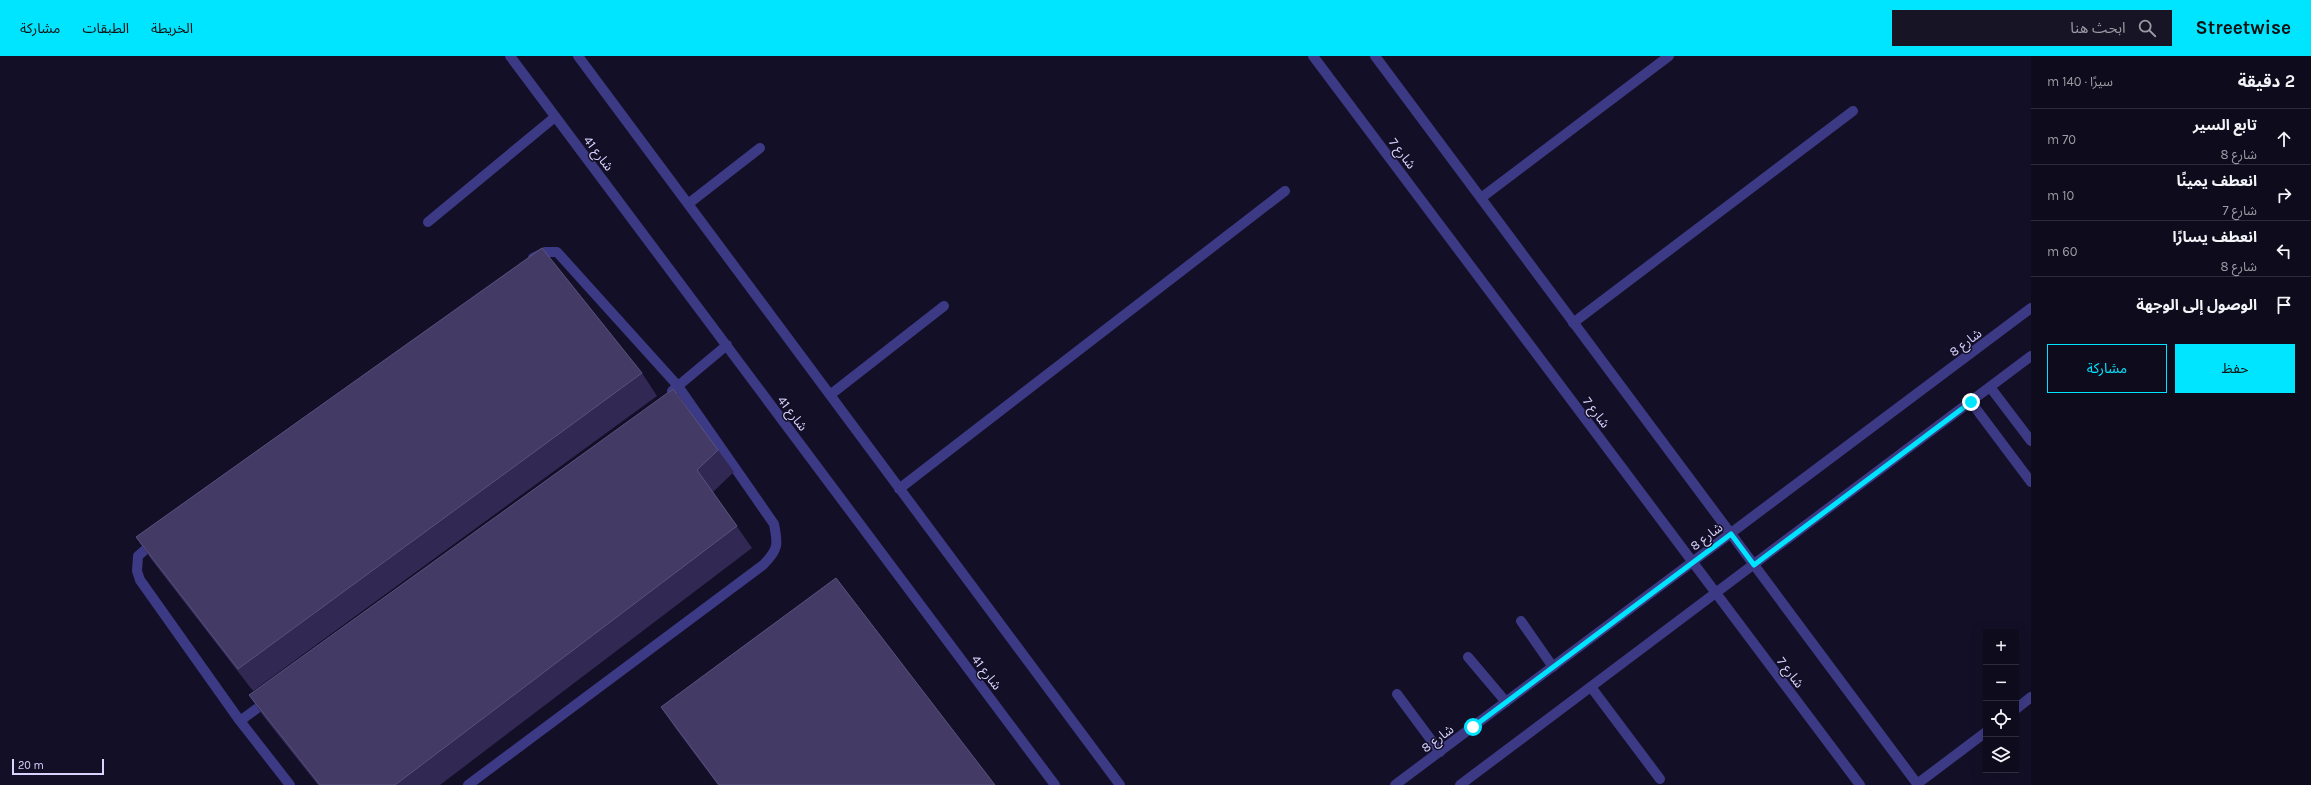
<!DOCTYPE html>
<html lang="ar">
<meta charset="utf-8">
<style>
body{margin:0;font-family:Karla,"Noto Sans Arabic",sans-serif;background:#171425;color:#f1f3f6;direction:rtl}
.controls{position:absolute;right:12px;bottom:12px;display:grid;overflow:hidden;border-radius:0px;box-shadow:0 4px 16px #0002}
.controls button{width:36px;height:36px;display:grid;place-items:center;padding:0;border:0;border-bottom:1px solid #2e2b3b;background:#0e0b1c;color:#f1f3f6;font:20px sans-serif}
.scale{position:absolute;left:12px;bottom:10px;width:92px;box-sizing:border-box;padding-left:4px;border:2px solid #d9d4ff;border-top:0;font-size:11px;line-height:14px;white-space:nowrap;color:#d9d4ff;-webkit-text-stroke:3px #130f26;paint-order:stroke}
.stop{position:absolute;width:12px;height:12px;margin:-9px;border:3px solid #00e5ff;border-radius:50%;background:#fff}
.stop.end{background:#00e5ff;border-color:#fff;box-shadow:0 1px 4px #0008}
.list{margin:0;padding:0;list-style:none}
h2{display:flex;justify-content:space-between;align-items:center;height:52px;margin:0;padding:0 16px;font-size:17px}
h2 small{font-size:13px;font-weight:400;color:#9b9ba3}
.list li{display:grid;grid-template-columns:26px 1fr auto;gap:12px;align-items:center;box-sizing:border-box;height:56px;padding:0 16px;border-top:1px solid #2e2b3b}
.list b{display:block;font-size:15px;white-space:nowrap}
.list p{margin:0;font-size:13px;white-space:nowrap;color:#9b9ba3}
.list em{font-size:13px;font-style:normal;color:#9b9ba3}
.actions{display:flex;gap:8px;padding:12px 16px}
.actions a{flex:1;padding:9px 0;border:1px solid #00e5ff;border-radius:0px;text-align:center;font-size:14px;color:#00e5ff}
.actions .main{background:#00e5ff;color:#111}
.icon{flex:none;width:22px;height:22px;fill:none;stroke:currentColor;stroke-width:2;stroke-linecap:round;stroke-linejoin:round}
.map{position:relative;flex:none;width:2031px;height:729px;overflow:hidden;direction:ltr}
header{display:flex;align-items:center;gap:24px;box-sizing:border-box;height:56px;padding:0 20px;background:#00e5ff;color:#111}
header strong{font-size:19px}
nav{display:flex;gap:22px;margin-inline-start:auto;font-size:14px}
.search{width:280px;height:36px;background:#171425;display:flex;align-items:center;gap:10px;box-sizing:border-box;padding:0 14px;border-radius:0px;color:#9b9ba3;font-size:15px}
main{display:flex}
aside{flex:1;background:#0e0b1c}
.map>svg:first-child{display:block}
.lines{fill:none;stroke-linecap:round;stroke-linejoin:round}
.lane{stroke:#3d3a85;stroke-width:10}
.street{stroke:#3d3a85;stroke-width:10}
.wall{fill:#312854}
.building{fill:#433a66;stroke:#5a527e}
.route{stroke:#00e5ff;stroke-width:5}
.labels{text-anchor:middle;stroke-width:3;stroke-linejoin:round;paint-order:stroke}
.street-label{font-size:13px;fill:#d9d4ff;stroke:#130f26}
</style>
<header>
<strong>Streetwise</strong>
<div class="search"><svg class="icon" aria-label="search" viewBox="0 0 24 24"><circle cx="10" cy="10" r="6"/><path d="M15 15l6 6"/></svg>ابحث هنا</div>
<nav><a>الخريطة</a><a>الطبقات</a><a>مشاركة</a></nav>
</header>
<main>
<aside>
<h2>2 دقيقة<small>سيرًا · 140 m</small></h2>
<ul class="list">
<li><svg class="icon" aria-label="ahead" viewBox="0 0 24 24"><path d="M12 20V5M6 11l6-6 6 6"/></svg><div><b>تابع السير</b><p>شارع 8</p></div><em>70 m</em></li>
<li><svg class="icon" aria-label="right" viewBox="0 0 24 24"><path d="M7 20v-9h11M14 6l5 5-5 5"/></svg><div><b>انعطف يمينًا</b><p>شارع 7</p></div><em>10 m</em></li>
<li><svg class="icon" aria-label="left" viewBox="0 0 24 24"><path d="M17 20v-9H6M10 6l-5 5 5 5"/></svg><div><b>انعطف يسارًا</b><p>شارع 8</p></div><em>60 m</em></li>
<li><svg class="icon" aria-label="arrive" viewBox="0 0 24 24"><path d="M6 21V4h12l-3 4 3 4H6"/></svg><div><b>الوصول إلى الوجهة</b></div></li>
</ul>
<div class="actions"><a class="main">حفظ</a><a>مشاركة</a></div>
</aside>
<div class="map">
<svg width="2031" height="729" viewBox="0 0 2031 729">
<rect width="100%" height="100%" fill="#130f26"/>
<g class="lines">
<!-- lane -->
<path class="lane" d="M510 0 1055 729
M578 0 1120 729
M1481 142 1669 0
M688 148 760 92
M428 166 555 61
M1573 267 1853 55
M1990 331 2031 385
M672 335 727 289
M830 339 944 250
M1971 346 2031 426
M899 433 1285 135
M155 485 138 500 137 515 140 524 240 665 290 729
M1521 565 1553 611
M1468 601 1506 646
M1591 631 1660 723
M1397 638 1440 696
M2016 653 2031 641
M240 665 267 645
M1917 728 1986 676
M468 729 763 509C779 493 778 488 774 468L678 330 557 196H545L533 202"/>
<!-- street -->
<path class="street" d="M1313 0 1860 729
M1375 0 1918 729
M1395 729 2031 252
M1460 729 2031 300"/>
</g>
<!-- wall -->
<path class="wall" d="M642 317 657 340 253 635 151 503 136 481Z
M718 394 734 416 713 436 752 492 440 729H318L264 661 249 639Z
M661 651 995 729H718L676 673Z"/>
<!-- building -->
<path class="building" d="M542 192 642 317 238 613 136 481Z
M673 333 718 394 697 414 737 470 395 729H320L249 639Z
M836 522 995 729H719L661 651Z"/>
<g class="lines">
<!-- route -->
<path class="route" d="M1473 671 1731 478 1754 509 1971 346"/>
</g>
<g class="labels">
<!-- street labels -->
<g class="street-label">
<text transform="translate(599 97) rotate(53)" y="5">شارع 41</text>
<text transform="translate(1403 97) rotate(53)" y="5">شارع 7</text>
<text transform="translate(1965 286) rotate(-37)" y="5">شارع 8</text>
<text transform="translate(1597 356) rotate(53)" y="5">شارع 7</text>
<text transform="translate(793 357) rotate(53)" y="5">شارع 41</text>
<text transform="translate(1706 480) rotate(-37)" y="5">شارع 8</text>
<text transform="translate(987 616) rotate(53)" y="5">شارع 41</text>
<text transform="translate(1791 616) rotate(53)" y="5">شارع 7</text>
<text transform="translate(1437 682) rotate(-37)" y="5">شارع 8</text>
</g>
</g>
</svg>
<div class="controls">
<button>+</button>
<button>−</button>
<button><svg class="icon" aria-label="locate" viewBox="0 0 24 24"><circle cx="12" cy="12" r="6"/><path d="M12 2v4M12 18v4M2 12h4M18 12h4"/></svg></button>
<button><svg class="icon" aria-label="layers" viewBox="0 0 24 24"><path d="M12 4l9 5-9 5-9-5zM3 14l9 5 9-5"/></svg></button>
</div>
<div class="scale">20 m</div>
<div class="stop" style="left:1473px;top:671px"></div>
<div class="stop end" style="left:1971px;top:346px"></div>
</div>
</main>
